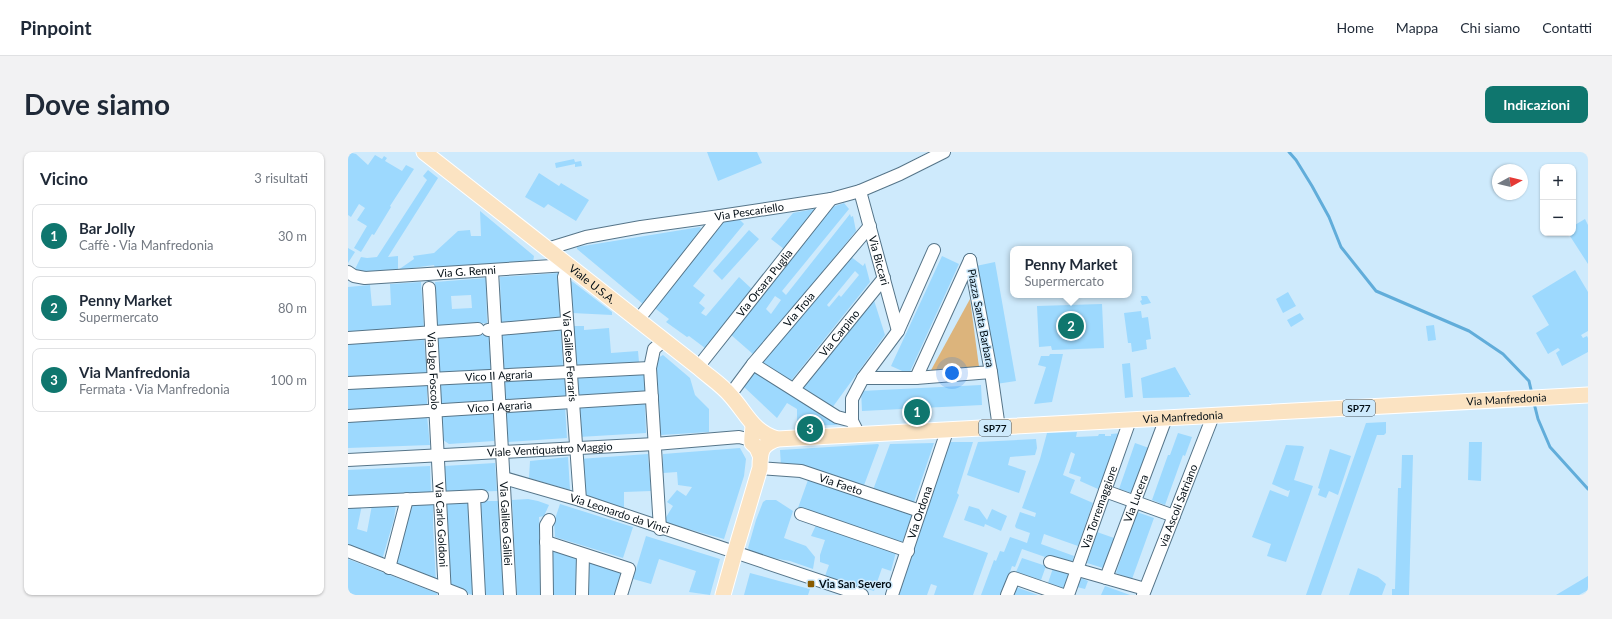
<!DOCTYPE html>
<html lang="it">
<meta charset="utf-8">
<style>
body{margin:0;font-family:Lato,sans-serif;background:#f2f2f3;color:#1f2937}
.controls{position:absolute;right:12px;top:12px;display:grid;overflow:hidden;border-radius:8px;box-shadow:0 1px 3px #0004}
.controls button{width:36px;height:36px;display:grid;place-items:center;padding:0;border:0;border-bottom:1px solid #e0e1e3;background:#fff;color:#1f2937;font:20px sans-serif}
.compass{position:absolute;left:1144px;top:12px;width:36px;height:36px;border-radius:50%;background:#fff;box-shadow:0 1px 3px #0004;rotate:82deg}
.you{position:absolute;left:604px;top:221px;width:14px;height:14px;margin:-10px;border:3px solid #fff;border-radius:50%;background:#1a73e8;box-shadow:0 0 0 6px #1a73e833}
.badge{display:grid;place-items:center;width:26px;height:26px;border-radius:50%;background:#0f766e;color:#fff;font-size:13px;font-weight:700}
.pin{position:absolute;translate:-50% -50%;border:2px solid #fff;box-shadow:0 1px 4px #0006}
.popup{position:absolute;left:662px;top:94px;width:122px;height:52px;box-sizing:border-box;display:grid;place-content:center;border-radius:8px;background:#fff;filter:drop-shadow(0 1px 3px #0005);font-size:13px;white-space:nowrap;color:#747a83}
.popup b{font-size:15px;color:#1f2937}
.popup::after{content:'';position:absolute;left:50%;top:100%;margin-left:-8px;border:8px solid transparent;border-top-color:#fff}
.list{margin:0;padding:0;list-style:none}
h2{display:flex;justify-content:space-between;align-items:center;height:52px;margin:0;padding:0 16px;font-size:17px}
h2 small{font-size:13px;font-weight:400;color:#747a83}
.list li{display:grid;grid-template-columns:26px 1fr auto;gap:12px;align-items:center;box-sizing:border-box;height:64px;margin:0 8px 8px;padding:0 8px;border:1px solid #e0e1e3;border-radius:8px}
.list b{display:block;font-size:15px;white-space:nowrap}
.list p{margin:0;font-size:13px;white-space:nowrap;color:#747a83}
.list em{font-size:13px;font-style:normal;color:#747a83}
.map{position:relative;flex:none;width:1240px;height:443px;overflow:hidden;border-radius:8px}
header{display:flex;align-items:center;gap:24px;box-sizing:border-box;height:56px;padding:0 20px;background:#fff;border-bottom:1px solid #e0e1e3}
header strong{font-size:19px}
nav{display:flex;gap:22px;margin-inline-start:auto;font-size:14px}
.intro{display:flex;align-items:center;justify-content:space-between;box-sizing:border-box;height:96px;padding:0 24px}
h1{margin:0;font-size:28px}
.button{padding:10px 18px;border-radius:8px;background:#0f766e;color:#fff;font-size:14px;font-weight:700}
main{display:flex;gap:24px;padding:0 24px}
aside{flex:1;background:#fff;border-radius:8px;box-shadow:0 1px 3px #0004}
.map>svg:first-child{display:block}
.green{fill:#dcb47c}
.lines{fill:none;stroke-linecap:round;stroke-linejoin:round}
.stream{stroke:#61adda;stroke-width:3}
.building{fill:#9dd9fe;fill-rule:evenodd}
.minor-casing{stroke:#567589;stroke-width:14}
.major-casing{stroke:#fff;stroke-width:17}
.minor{stroke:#fff;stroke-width:12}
.major{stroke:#fbe3c2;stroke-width:15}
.poi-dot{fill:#895b00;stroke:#ceeafc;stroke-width:1.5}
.labels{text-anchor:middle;stroke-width:3;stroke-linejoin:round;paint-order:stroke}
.shield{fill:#ceeafc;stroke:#40505a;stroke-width:1}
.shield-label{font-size:10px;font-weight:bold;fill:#030e15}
.street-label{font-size:11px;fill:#030e15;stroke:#ceeafc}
.poi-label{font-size:11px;font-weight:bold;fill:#030e15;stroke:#ceeafc;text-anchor:start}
</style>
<header>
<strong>Pinpoint</strong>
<nav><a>Home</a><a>Mappa</a><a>Chi siamo</a><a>Contatti</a></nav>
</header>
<div class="intro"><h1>Dove siamo</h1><a class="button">Indicazioni</a></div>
<main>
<aside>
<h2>Vicino<small>3 risultati</small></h2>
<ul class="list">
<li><span class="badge">1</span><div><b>Bar Jolly</b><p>Caffè · Via Manfredonia</p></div><em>30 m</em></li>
<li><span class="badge">2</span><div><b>Penny Market</b><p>Supermercato</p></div><em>80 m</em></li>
<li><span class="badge">3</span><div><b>Via Manfredonia</b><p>Fermata · Via Manfredonia</p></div><em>100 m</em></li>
</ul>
</aside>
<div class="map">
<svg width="1240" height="443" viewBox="0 0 1240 443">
<rect width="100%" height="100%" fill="#ceeafc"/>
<!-- green -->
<path class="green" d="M622 147 631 215 582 220Z"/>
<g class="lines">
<!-- stream -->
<path class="stream" d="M941 0 948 8 964 34 981 65 993 95 1028 139 1121 179 1155 202 1181 229 1184 242
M1186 251 1190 267 1202 295 1240 337"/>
</g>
<!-- building -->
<path class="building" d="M0 0 8 2 20 13 27 3 34 7 36 4 39 6 37 9 54 19 58 13 66 17 42 54 43 55 26 83 24 82 13 100 6 96 19 74 9 68 17 56 11 52 3 65 0 63Z
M359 0H409L414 11 370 29Z
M226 7 227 10 233 9 234 14 227 15V12L208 16 207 11Z
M80 18 90 26 40 105 50 104V118L14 121 7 117 13 105 19 106 29 105 79 28 75 24Z
M191 21 211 34 213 31 241 48 228 69 200 52 196 56 177 45Z
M496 51 501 57 434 139 438 143 502 62 503 65 505 64 508 79 406 203 382 182 484 55ZM427 144 433 148 423 162 418 157Z
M466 57 468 60 436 97 423 87 445 61Z
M132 59 186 104 185 110 87 116 86 113 50 118 66 107 65 104 86 101 110 79 122 78 123 84H133Z
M1237 67 1240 73V112L1220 81H1225V74Z
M392 68 396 72 345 134 357 143 351 151 357 156 353 161 358 164 391 125 405 138 357 196 341 184 339 185 318 170 321 167 304 154 371 69Z
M352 75 354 79 295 152 229 97V95Z
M401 78 411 87 374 128 365 119Z
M0 96 7 100 0 111Z
M502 104 515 114 517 111 522 130 442 230 411 212ZM507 119 511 123 493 145 491 143 481 155 479 153Z
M594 104 611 112 561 222 543 214Z
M647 110 668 229 648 232 628 114Z
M1227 118 1240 140V179L1233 183 1235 186 1239 184 1240 186V200L1214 214 1208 201 1212 198 1210 196 1200 202 1188 181 1201 173 1184 144Z
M210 121 212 166 153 170 152 125Z
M138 126 139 171 89 174 87 130ZM123 143 124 156 104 157 103 144Z
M223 129 225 130 264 160V163L224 161 221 130Z
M73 130 76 177 0 181V135L22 133 24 154 43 153 42 132Z
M940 140 948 154 935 161 928 147Z
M793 144H799L803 151 794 153 792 149 794 148Z
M525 145 537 183 484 256 450 236Z
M754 152 756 196 704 198 703 194 691 195 689 154Z
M793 159 794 166 800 165 803 187 798 188 799 197 784 200 783 191H780L776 161Z
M952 161 956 167 943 175 939 168Z
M1086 173 1088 188 1080 189 1078 174Z
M225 174H236V178L261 176 263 201 290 199 291 210 226 216Z
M213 178 215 215 156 219 153 182Z
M141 182 143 220 92 222 90 187Z
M76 188 79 223 0 227V192Z
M702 202H715L704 250 686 252 698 215 690 213 693 204H701Z
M315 203 342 226 347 243 361 257V280L313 283 312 281 308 207Z
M782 211 785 245 777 246 774 212Z
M827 215 843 243H841V245L795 246 793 226Z
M297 219 298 242 228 246V225Z
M408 219 490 271 489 273 449 274V257L439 251 429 266 395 234Z
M217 225 218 247 157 250 156 228Z
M143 228 145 250 93 254V231Z
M79 232V255L0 260V237Z
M633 233 634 253 514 259 513 239Z
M297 248 298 281 231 285 229 253Z
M217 254 219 286 159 290 157 257Z
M145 259 146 289 101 292 95 288 93 263Z
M79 264 82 293 0 296V268Z
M1038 270V281L1036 283H1029L973 443H958L1018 271Z
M729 280 728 285 750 284 751 282H757V284H763V282L774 281 757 322 750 337 732 329 733 325 721 321 727 302 723 300 715 323 727 328 722 341 745 351 730 394 696 382 693 392 726 404 723 414 674 397 667 415 664 414 654 443H633L646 408 648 409 652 399 656 400 662 385 679 391 682 381 668 376 667 374 672 360 687 365 688 361 674 356 692 307 699 281Z
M830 281 844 285 837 304 835 303 817 353 804 348 820 303H822Z
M688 287 689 296 687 303 662 305 660 313 678 319 671 341 619 323 630 290Z
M602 290H625L609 341 611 343 595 385 640 401 625 443H586L589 434 583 432 579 443H551Z
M1121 290H1134L1133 329 1120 328Z
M586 291 566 350 541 341 540 345 525 338 542 292Z
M787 291 801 296 784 341 771 337Z
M530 292 531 293 515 336 433 315 432 298Z
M938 293 954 294 956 295 946 328 965 334 938 410 919 404 923 392 904 385 922 338 940 345 942 338 940 339 924 332Z
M392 296 398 307 396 324 376 387 315 370 325 354 319 350 329 338 338 344 344 335 330 333 329 320 315 321V302Z
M982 297 1003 304 990 343 981 339 978 346 970 343 972 337 970 336Z
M300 302 303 339 276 340V358L233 344 231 307Z
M1054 303H1065L1061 443H1044V437H1047L1050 336H1053Z
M220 305 222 338 181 326 182 309Z
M147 311 149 339 98 341 96 314Z
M82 314 83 341 0 343V318Z
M460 328 564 363 554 391 450 356Z
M180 347 190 349 201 353 196 364 191 365 195 443H169L164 348Z
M418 348H428L445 359 436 386 458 394 467 405 465 417 442 409 418 405 402 399 400 396 408 368 415 350Z
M131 349H150L156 443H136Z
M99 350H122L125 443 103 436Z
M85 351V374L88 430 47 413 62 352Z
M212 352 285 375 275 406 207 385 206 370Z
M14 353 9 377 19 380 24 353H48L46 367 34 408 0 396V354Z
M621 354 631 357 639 368 644 357 659 364 653 379 637 372 636 375 616 368Z
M789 360 806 366 784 427 768 421Z
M468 373 548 400 543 419 534 416 526 439 477 424 481 413 472 410V403L477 388 463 384Z
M749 380 766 386 755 416 739 411Z
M298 384 372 407 362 443 341 440 348 419 311 407 303 432 285 427Z
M204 396 230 405 231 443H205Z
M674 406 698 414 693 428 668 420Z
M0 407 89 441V443H7L0 440Z
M240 408 274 419 267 443H240Z
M705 416 721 421 715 438 699 434Z
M1010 416 1030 425 1038 432 1034 443H1001Z
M402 421 431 429 462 437 460 443H396Z
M1240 424V438L1231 443H1208Z
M733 426 740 429 737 437 729 435Z
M665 434 690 443H661Z
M757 434 782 443H753Z"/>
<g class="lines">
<defs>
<g id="minor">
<path id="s1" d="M512 39 550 179"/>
<path id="s2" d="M199 97 238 85 293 75 372 64 483 47 512 39 552 22 596 0"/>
<path id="s3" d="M144 119 162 443"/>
<path id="s4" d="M0 120 6 124 17 126 220 113 216 125 232 348"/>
<path id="s5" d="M81 136 97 443"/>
<path d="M290 168 372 64"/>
<path d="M140 178 219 171"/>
<path d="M0 186 130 177"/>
<path d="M405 212 489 265 504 269"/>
<path id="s6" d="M350 215 483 47"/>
<path d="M643 220 651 276"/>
<path d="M515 226H568L643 220 622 108"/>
<path d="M568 226 622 108"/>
<path id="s7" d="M0 231 302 216"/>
<path id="s8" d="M446 237 536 126"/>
<path id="s9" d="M382 243 405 212 522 74"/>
<path id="s10" d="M0 264 304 245"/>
<path d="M511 283 504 269V247L515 226 550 179 586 98"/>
<path id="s11" d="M0 308 307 292 391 285 403 288"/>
<path id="s12" d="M412 316 453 319 572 359"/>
<path id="s13" d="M156 326 232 348 514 443"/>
<path d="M757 339 826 364"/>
<path d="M126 345 131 443"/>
<path d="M0 350 134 344"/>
<path d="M453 362 560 399"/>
<path d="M312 377 302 216 306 197 315 189"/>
<path d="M198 390 281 417 273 443"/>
<path d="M0 399 113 443"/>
<path d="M702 410 797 437"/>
<path d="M41 416 59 347"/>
<path id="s14" d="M758 426 818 266"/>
<path d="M199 443 198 373 201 368"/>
<path d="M234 443 235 403"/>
<path id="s15" d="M544 443 599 279"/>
<path d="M659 443 666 426 715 443"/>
<path id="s16" d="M720 443 782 268"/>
<path id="s17" d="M795 443 865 264"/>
</g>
<g id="major">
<path id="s18" d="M76 0 350 215C361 225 374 233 383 244 399 262 405 280 429 287L1240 243"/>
<path d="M405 273C405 279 403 286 404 291L409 296 412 303"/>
<path d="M375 443 387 400 412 316C412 299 413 293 429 287"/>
</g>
</defs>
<!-- minor casing -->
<use href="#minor" class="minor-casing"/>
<!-- major casing -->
<use href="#major" class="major-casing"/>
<!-- minor -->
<use href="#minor" class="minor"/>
<!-- major -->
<use href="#major" class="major"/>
</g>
<!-- markers -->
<rect class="poi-dot" x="459" y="428" width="8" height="8" rx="2"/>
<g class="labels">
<!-- shield labels -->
<g class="shield">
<rect x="995" y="248" width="32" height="16" rx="3"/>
<rect x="631" y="268" width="32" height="16" rx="3"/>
</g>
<g class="shield-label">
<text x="1011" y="260">SP77</text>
<text x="647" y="280">SP77</text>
</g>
<!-- street labels -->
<g class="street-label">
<text dy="4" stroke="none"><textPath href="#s2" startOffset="206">Via Pescariello</textPath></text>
<text dy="4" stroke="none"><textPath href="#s1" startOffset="72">Via Biccari</textPath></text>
<text dy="4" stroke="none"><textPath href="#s4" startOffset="120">Via G. Renni</textPath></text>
<text dy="4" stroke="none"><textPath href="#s6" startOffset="107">Via Orsara Puglia</textPath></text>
<text dy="4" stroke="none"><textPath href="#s18" startOffset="214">Viale U.S.A.</textPath></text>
<text dy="4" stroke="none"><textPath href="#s9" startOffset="110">Via Troia</textPath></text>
<text transform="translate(633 166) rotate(79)" y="4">Piazza Santa Barbara</text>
<text dy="4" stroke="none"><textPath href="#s8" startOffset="72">Via Carpino</textPath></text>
<text dy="4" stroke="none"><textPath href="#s4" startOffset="314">Via Galileo Ferraris</textPath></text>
<text dy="4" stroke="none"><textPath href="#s5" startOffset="83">Via Ugo Foscolo</textPath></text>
<text dy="4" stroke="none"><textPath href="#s7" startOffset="151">Vico II Agraria</textPath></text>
<text dy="4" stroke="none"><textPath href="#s18" startOffset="1187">Via Manfredonia</textPath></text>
<text dy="4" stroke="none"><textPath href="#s10" startOffset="152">Vico I Agraria</textPath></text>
<text dy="4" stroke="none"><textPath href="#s18" startOffset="863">Via Manfredonia</textPath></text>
<text dy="4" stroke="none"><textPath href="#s11" startOffset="202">Viale Ventiquattro Maggio</textPath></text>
<text dy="4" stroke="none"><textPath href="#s12" startOffset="83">Via Faeto</textPath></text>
<text dy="4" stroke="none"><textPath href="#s14" startOffset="85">Via Lucera</textPath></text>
<text dy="4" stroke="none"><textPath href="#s17" startOffset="96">via Ascoli Satriano</textPath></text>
<text dy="4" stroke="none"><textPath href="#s16" startOffset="93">Via Torremaggiore</textPath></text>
<text dy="4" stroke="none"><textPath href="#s15" startOffset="87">Via Ordona</textPath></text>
<text dy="4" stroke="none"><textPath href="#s13" startOffset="121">Via Leonardo da Vinci</textPath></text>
<text dy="4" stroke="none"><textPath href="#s3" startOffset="253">Via Galileo Galilei</textPath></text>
<text dy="4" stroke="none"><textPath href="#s5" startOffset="237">Via Carlo Goldoni</textPath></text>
</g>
<!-- poi labels -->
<g class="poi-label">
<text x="471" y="436">Via San Severo</text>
</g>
</g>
</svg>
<div class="controls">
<button>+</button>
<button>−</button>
</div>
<svg class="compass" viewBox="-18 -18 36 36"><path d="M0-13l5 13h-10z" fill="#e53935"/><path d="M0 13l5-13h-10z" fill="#747a83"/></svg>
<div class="you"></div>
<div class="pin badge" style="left:569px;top:260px">1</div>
<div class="pin badge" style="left:723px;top:174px">2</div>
<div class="popup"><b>Penny Market</b>Supermercato</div>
<div class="pin badge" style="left:462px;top:277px">3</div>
</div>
</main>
